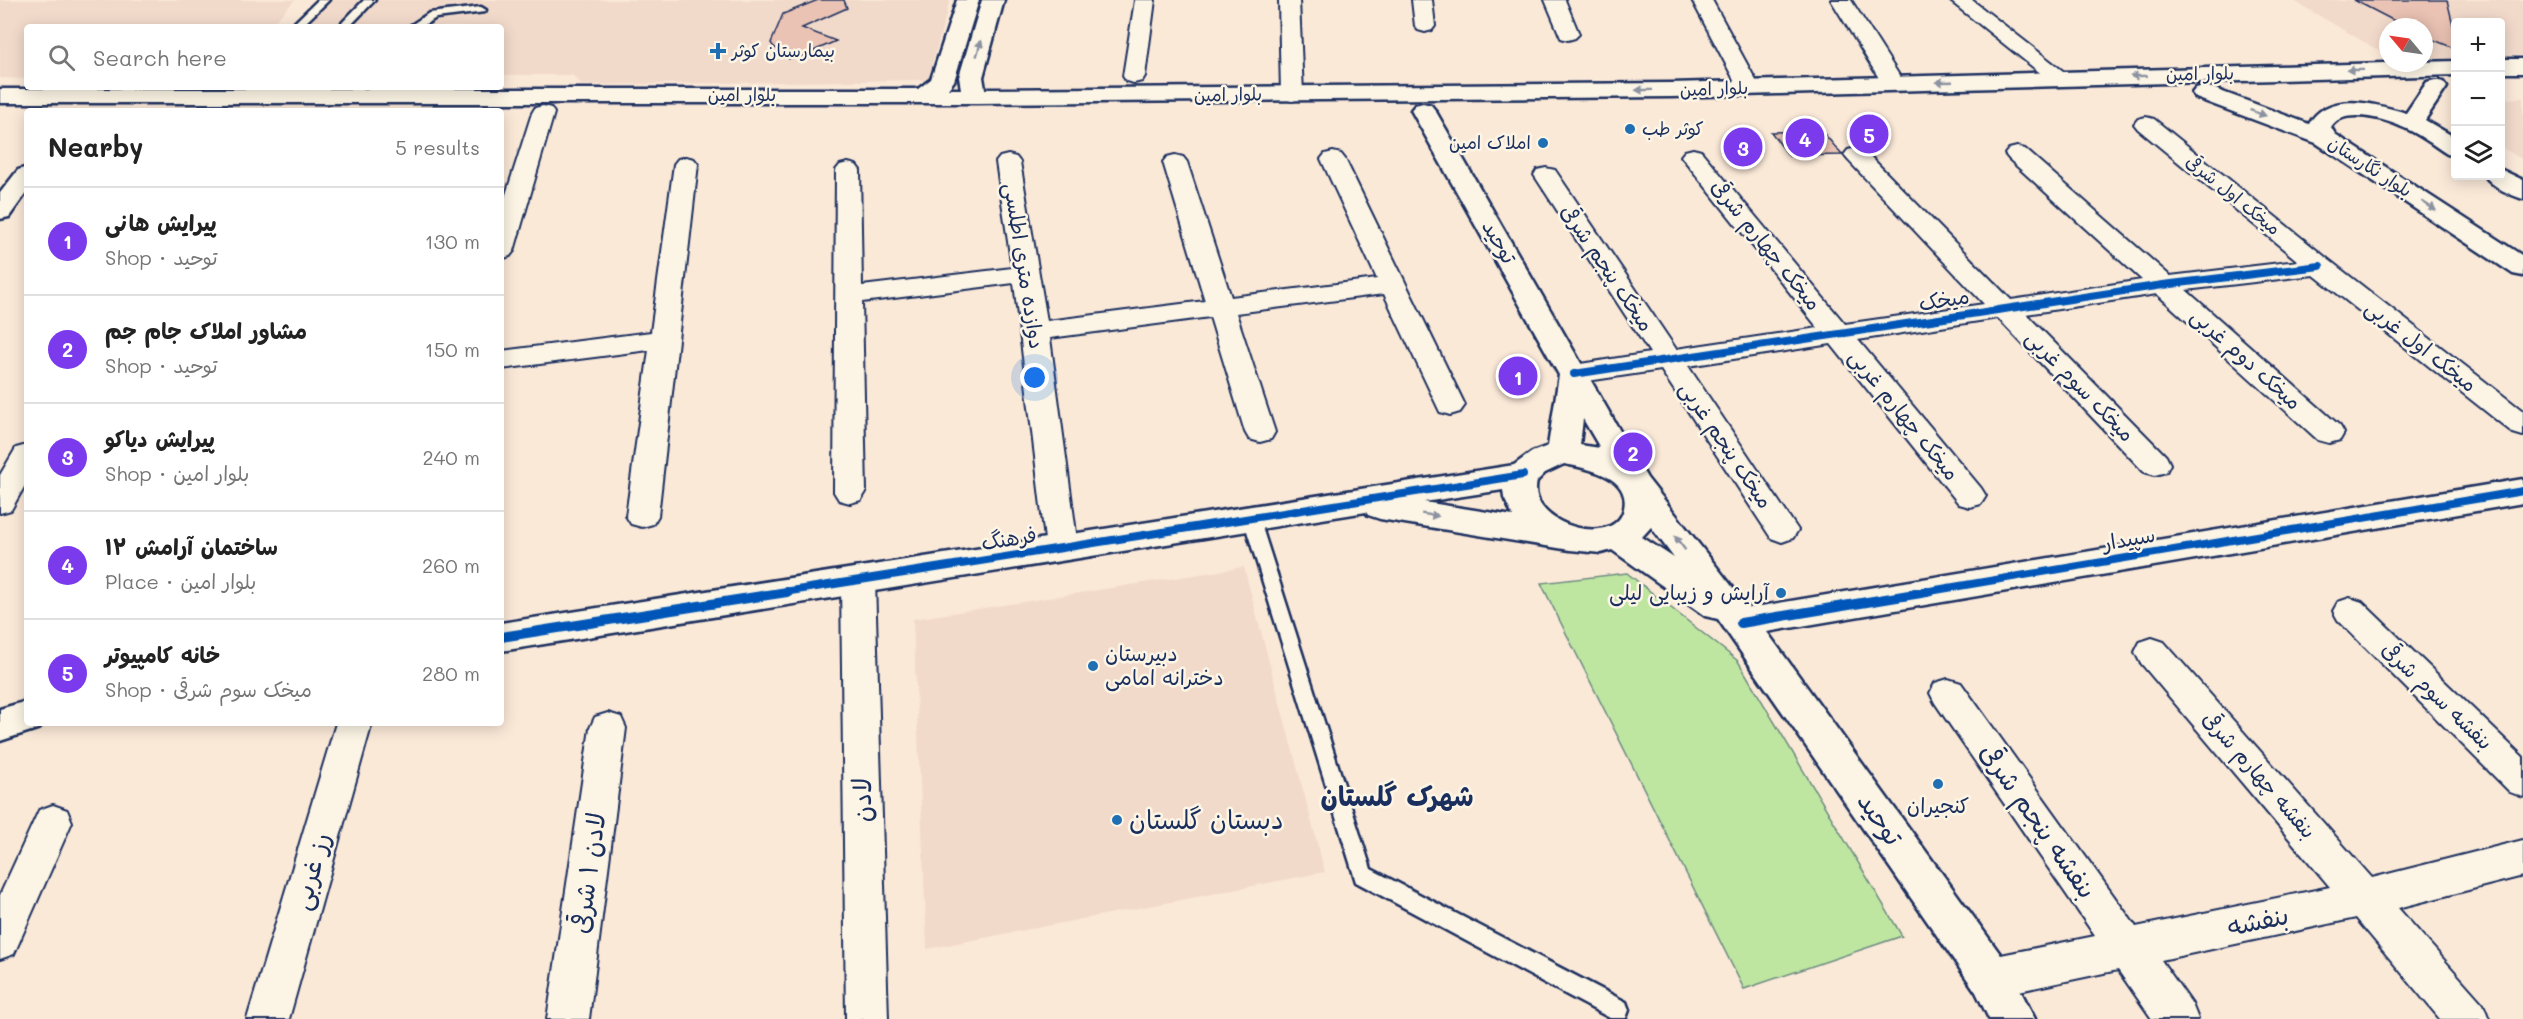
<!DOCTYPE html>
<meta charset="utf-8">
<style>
body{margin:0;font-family:Mali,"Playpen Sans Arabic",sans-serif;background:#f2f2f2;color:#222}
.controls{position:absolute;right:18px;top:18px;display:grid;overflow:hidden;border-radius:6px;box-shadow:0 3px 15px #0003}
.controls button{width:54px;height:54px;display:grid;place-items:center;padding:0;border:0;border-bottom:2px solid #e0e0e0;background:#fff;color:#222;font:30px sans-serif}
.compass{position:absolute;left:2379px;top:18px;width:54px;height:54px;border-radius:50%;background:#fff;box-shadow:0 3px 15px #0003;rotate:299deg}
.you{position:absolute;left:1035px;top:378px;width:21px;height:21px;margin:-15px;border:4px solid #fff;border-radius:50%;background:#1a73e8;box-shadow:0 0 0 9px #1a73e833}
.badge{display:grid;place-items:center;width:39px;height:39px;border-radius:50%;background:#7c3aed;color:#fff;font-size:20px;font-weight:700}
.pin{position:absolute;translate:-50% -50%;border:3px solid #fff;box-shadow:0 2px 6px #0006}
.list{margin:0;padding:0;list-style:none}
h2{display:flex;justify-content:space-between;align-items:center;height:78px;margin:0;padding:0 24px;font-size:26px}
h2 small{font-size:20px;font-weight:400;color:#767676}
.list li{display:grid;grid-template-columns:39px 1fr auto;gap:18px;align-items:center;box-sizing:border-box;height:108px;padding:0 24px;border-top:2px solid #e0e0e0}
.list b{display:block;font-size:22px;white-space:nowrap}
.list p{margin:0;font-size:20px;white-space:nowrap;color:#767676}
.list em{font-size:20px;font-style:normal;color:#767676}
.icon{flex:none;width:33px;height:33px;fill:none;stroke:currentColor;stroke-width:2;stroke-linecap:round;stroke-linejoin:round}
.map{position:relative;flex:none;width:2523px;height:1019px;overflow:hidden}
.search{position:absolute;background:#fff;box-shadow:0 3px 15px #0003;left:24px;top:24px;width:480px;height:66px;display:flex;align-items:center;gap:15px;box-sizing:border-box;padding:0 21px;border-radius:6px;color:#767676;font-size:22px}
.panel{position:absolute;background:#fff;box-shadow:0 3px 15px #0003;left:24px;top:108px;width:480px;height:618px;border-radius:6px}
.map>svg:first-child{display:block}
.built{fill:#f2dacb}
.green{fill:#bee6a1;stroke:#6c8a80;stroke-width:1.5}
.building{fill:#ebc3b4;stroke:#1b2f5e;stroke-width:1.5}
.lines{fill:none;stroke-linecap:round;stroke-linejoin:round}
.lane-casing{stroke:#1b2f5e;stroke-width:5}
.street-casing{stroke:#1b2f5e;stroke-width:4}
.secondary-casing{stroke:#1b2f5e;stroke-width:5}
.lane{fill:#fcf5e5;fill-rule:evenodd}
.street{fill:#fcf5e5;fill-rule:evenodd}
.secondary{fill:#fcf5e5;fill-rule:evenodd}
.cycleway-far1-casing{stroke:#fcf5e5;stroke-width:12}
.cycleway-casing{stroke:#fcf5e5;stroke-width:14}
.cycleway-far1{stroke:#0057b8;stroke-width:8}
.cycleway{stroke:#0057b8;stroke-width:10}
.oneway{fill:#8c92a2}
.poi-dot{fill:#1f6fb2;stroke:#fcf5e5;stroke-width:2}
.labels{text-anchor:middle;stroke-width:5;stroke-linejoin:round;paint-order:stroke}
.far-poi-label{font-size:18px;fill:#1b2f5e;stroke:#fcf5e5;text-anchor:start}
.far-street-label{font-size:18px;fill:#1b2f5e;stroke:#fcf5e5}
.street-label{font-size:21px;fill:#1b2f5e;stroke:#fcf5e5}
.poi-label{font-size:21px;fill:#1b2f5e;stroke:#fcf5e5;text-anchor:end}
.near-street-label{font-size:26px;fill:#1b2f5e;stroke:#fcf5e5}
.near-poi-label{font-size:26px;fill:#1b2f5e;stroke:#fcf5e5;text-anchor:start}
.near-neighbourhood-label{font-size:27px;font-weight:bold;fill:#1b2f5e;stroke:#fcf5e5}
</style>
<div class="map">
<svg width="2523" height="1019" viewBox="0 0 2523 1019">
<rect width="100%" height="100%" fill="#fbe9d8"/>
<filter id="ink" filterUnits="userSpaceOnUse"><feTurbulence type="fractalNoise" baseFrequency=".0167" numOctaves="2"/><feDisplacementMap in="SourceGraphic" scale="12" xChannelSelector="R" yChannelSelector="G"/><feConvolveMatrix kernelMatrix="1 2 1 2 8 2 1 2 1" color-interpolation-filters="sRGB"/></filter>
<g filter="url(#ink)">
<!-- built -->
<path class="built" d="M0 0H295L269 27H27V79L0 78Z
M313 0H950L928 80 582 85 572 75H501V27H289Z
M2292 0H2523V55L2501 56 2500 22H2456L2455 58 2424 60V27H2388V56Z
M2523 98V160L2501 147 2500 99Z
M1244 567 1325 872 927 949 913 619Z"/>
<!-- green -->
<path class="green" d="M1627 573 1738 661 1902 936 1744 989 1541 583Z"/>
<!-- building -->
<path class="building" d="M818 0H844L847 8 802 28 836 41 800 57 798 55 789 59 773 46 771 43 783 14Z
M2354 0H2447L2456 37V49L2424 36V27H2406Z
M1822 131 1842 155 1789 156 1771 132Z"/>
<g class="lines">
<defs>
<path id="lane" d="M318 0H329L301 27H290Z
M364 0H375L349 27H338Z
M481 7 486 10 485 12 436 18 421 27H408L429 13Z
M1251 512 1257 514 1259 518 1371 869 1626 1002 1629 1010 1626 1018H1610L1356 882 1243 518 1245 514Z"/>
<path id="street" d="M1135 0H1155L1145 76 1142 81 1134 83 1126 81 1123 76Z
M1279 0H1299L1303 94 1300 99 1292 101 1284 99 1281 94Z
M1412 0H1432L1435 26 1432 30 1425 32 1418 30 1415 26Z
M1545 0H1565L1579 34 1575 38 1568 40 1561 38Z
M1692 0H1712L1760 88 1757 93 1749 95 1741 93Z
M1831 0H1851L1904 83 1901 88 1893 90 1885 88Z
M1949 0H1972L2072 78 2069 83 2061 85 2053 83Z
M543 106 551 108 554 113 514 251 510 256 501 259V210L532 113 535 108Z
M2146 117 2154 119 2329 260 2523 411V436L2513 433 2314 275 2186 290 2340 426 2344 433 2340 440 2329 443 2318 440 2157 294 2026 314 2166 456 2170 464 2166 472 2155 475 2144 472 1998 318 1858 340 1981 488 1986 496 1981 504 1970 507 1959 504 1831 344 1688 366 1798 530 1793 538 1782 542 1771 538 1661 370 1574 383 1564 381 1560 374 1564 367 1574 365 1650 353 1534 175 1537 170 1546 168 1555 170 1676 349 1818 328 1685 161 1681 156 1685 151 1693 149 1701 151 1845 324 1984 304 1848 160 1844 155 1848 150 1856 148 1864 150 2011 300 2142 280 2009 159 2005 154 2009 149 2017 147 2025 149 2170 276 2298 261 2138 129 2134 124 2138 119Z
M1333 152 1341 154 1345 159 1465 405 1460 412 1450 415 1440 412 1384 294 1236 313 1275 432 1271 439 1260 442 1249 439 1245 432 1210 317 1050 338 1078 548 1073 556 1062 560 1051 556 1046 548 1014 283 862 302 866 492 861 500 850 503 839 500 834 492 836 170 840 165 848 163 856 165 860 170 862 286 1012 268 996 162 1000 157 1008 155 1016 157 1020 162 1047 321 1205 301 1163 162 1167 157 1175 155 1183 157 1187 162 1231 297 1377 279 1321 159 1325 154Z
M686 157 694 159 698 164 658 516 653 524 642 527 631 524 626 516 649 350 501 369V351L651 332 674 164 678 159Z
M27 445V482L11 510 0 513V475L16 448Z
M858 569 870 572 875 581 888 1019H846L841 581 846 572Z
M2350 598 2362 602 2523 757V797L2510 792 2338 620 2333 611 2338 602Z
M2152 638 2164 642 2372 878 2523 840V876L2398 908 2483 1004 2489 1019H2440L2356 918 2161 960 2192 1004 2198 1019H2152L2118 970 1991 997 1976 991 1970 977 1976 963 1991 957 2095 936 1935 703 1930 693 1935 683 1948 679 1961 683 2136 927 2330 887 2140 662 2135 652 2140 642Z
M608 713 621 717 626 728 589 1019H547L590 728 595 717Z
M336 723H372L289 1019H247Z
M53 805 67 810 72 822 14 954 0 959V895L39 810Z"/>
<path id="secondary" d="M957 0H979L954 81 948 89H961L959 77 982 0H1004L983 77 985 89 1671 83 2456 61V75L1671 97 977 103H0V89H918L931 79Z
M2500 59H2523V73H2500Z
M2435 80 2443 82 2447 87 2425 120 2456 138V156L2447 154C2433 145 2418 133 2402 127 2385 119 2343 107 2331 127L2335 134 2523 256V276L2513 274 2316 143 2196 98 2192 93 2196 88 2204 86 2212 88 2309 124C2329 90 2375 104 2406 113L2427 82Z
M1423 103 1431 105 1435 110 1647 478 1749 608 2523 479V503L1767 632 2006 962 2035 1019H1989L1976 992 1718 619 1705 616 1612 550 1601 553 1570 550 1380 519 1368 515 1366 512 501 651V623L1514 465 1532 452 1548 446 1559 375 1411 110 1415 105ZM1583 419 1600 448 1580 445ZM1564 464C1586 468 1631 476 1624 508 1623 516 1617 523 1610 526 1584 538 1528 517 1537 481L1545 473ZM1503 490 1504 498 1513 516 1424 502ZM1651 527 1674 558 1642 537Z
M27 167V192L9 217 0 219V193L18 170Z
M2500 169 2523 180V199C2510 195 2493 187 2485 176H2500Z
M27 701V723H43L40 728 0 741V709Z"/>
</defs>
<!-- lane casing -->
<use href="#lane" class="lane-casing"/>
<!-- street casing -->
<use href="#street" class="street-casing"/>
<!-- secondary casing -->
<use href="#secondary" class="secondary-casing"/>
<!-- lane -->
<use href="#lane" class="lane"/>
<!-- street -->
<use href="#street" class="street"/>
<!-- secondary -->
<use href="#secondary" class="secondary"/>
<defs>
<path id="cycleway-far1" d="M1574 374 2163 285 2320 266
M778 593 1523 475
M1918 593 2523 491"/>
<path id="cycleway" d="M1741 623 1927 592
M501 637 787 592"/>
</defs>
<!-- cycleway-far1 casing -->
<use href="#cycleway-far1" class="cycleway-far1-casing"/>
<!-- cycleway casing -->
<use href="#cycleway" class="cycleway-casing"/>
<!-- cycleway-far1 -->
<use href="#cycleway-far1" class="cycleway-far1"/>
<!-- cycleway -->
<use href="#cycleway" class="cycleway"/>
</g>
<!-- one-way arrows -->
<defs><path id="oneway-solid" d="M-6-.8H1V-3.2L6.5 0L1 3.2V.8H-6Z" transform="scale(1.5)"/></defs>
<g class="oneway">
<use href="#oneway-solid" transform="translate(979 48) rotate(-74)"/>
<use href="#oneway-solid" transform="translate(2355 70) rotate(179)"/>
<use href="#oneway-solid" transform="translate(2139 76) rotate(179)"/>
<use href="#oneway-solid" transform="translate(1944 82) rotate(178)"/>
<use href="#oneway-solid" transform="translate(1644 90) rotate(179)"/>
<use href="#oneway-solid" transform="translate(2258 113) rotate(20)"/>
<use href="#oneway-solid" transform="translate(2429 206) rotate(33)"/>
<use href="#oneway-solid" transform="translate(1430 515) rotate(9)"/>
<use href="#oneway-solid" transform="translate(1680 543) rotate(-127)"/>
</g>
</g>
<!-- markers -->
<g class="poi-dot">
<path d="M715 42h6v6h6v6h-6v6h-6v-6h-6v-6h6z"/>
<circle cx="1630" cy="129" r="6"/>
<circle cx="1543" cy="143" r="6"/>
<circle cx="1781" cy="593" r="6"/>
<circle cx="1093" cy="666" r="6"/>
<circle cx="1938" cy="784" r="6"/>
<circle cx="1117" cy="820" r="6"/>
</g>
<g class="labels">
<!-- far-poi labels -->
<g class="far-poi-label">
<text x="732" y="57">بیمارستان کوثر</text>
<text x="1642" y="135">کوثر طب</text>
<text x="1531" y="149" text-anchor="end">املاک امین</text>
</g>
<!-- far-street labels -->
<g class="far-street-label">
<text transform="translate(2200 74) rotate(-1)" y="6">بلوار امین</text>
<text transform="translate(1714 89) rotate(-2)" y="6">بلوار امین</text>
<text x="742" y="101">بلوار امین</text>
<text transform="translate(1228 95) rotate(-1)" y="6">بلوار امین</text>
<text transform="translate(2370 167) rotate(33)" y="6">بلوار نگارستان</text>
<text transform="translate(2233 195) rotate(39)" y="6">میخک اول شرقی</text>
</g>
<!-- street labels -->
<g class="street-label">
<text transform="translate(1499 242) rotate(60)" y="7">توحید</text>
<text transform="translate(1766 245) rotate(51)" y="7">میخک چهارم شرقی</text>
<text transform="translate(1024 266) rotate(81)" y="7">دوازده متری اطلسی</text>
<text transform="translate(1607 268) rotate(56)" y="7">میخک پنجم شرقی</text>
<text transform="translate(1944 300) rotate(-9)" y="7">میخک</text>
<text transform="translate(2421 346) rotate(38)" y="7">میخک اول غربی</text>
<text transform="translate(2246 359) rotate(42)" y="7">میخک دوم غربی</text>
<text transform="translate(2080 386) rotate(46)" y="7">میخک سوم غربی</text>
<text transform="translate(1904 415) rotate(51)" y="7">میخک چهارم غربی</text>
<text transform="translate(1726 445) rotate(56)" y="7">میخک پنجم غربی</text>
<text transform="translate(1009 539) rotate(-9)" y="7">فرهنگ</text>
<text transform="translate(2129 539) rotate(-10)" y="7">سپیدار</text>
<text transform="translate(2437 696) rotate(44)" y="7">بنفشه سوم شرقی</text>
<text transform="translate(2259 775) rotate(49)" y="7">بنفشه چهارم شرقی</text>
</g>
<!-- poi labels -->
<g class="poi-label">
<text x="1769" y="600">آرایش و زیبایی لیلی</text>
<text x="1105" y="661" text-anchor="start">دبیرستان<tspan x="1105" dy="24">دخترانه امامی</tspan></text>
<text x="1938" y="813" text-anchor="middle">کنجیران</text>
</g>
<!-- near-street labels -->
<g class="near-street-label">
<text transform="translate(862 800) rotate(-91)" y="9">لادن</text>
<text transform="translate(1880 819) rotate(55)" y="9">توحید</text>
<text transform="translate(2038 821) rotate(55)" y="9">بنفشه پنجم شرقی</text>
<text transform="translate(311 871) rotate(-74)" y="9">رز غربی</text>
<text transform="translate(588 873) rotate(-82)" y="9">لادن ۱ شرقی</text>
<text transform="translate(2258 921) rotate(-12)" y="9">بنفشه</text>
</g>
<!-- near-poi labels -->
<g class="near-poi-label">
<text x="1129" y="829">دبستان گلستان</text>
</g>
<!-- near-neighbourhood labels -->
<g class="near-neighbourhood-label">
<text x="1397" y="806">شهرک گلستان</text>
</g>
</g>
</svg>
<div class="controls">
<button>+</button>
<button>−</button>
<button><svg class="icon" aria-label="layers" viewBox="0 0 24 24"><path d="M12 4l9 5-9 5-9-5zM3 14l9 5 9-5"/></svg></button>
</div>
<svg class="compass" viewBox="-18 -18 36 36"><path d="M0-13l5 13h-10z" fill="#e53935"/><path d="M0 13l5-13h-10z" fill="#767676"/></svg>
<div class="you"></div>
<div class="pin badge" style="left:1518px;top:376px">1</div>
<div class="pin badge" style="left:1633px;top:452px">2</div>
<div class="pin badge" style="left:1743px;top:147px">3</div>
<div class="pin badge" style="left:1805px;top:138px">4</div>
<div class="pin badge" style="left:1869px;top:134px">5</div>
<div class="search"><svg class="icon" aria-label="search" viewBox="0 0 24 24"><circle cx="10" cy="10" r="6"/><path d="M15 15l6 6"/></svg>Search here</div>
<section class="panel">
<h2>Nearby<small>5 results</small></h2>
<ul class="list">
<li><span class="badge">1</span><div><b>پیرایش هانی</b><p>Shop · توحید</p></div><em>130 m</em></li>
<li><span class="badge">2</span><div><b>مشاور املاک جام جم</b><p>Shop · توحید</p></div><em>150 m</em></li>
<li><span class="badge">3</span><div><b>پیرایش دیاکو</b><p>Shop · بلوار امین</p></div><em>240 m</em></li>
<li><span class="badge">4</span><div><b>ساختمان آرامش ۱۲</b><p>Place · بلوار امین</p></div><em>260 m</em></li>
<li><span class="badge">5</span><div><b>خانه کامپیوتر</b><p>Shop · میخک سوم شرقی</p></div><em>280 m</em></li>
</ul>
</section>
</div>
